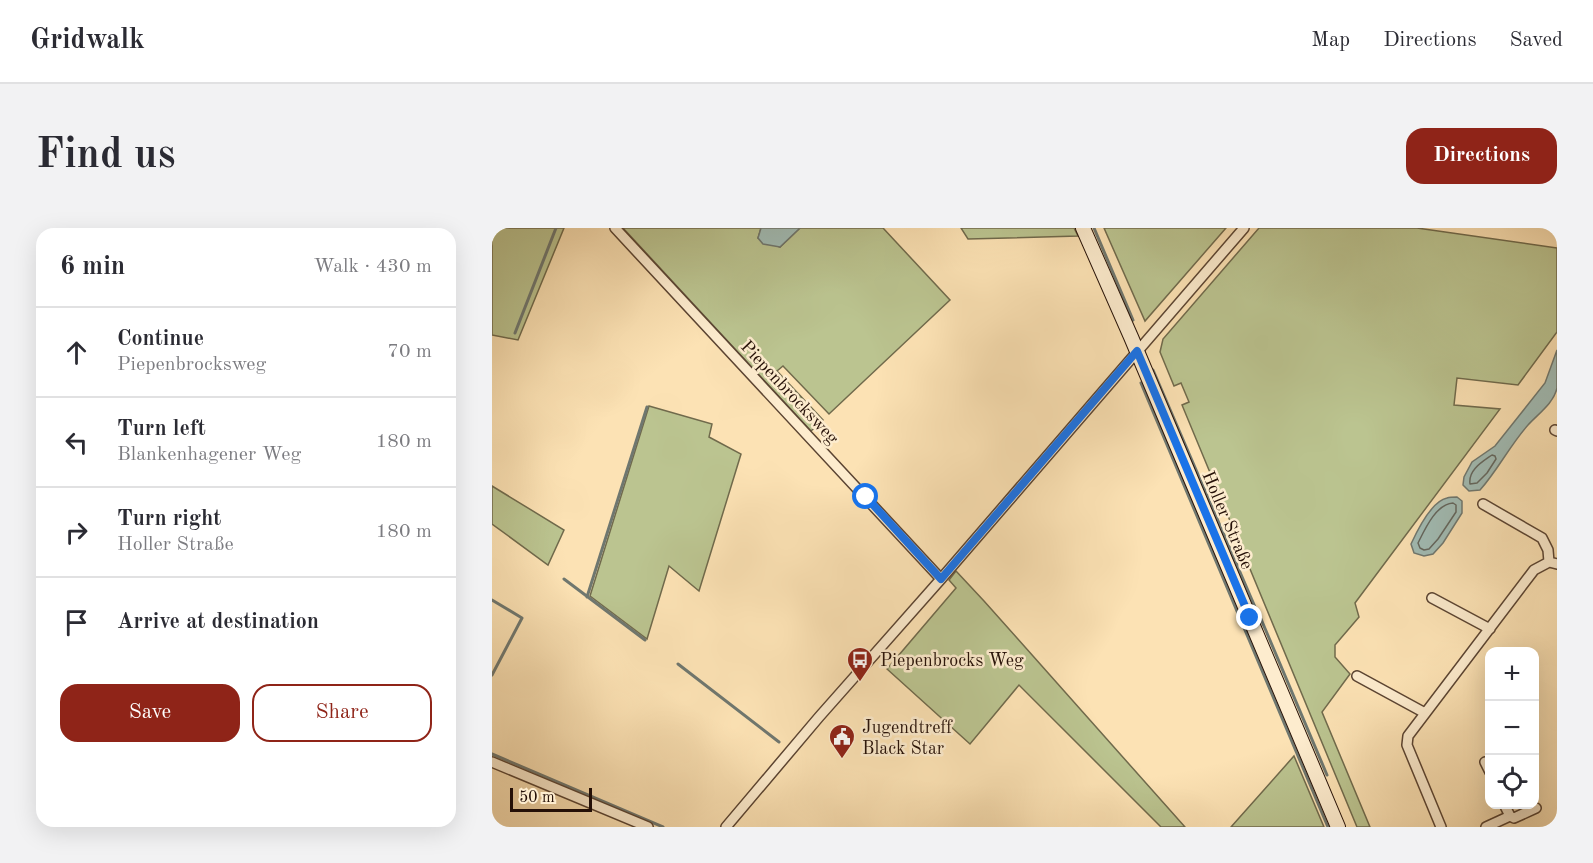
<!DOCTYPE html>
<meta charset="utf-8">
<style>
body{margin:0;font-family:"Old Standard TT",serif;background:#f2f2f3;color:#2b2b33}
.controls{position:absolute;right:18px;bottom:18px;display:grid;overflow:hidden;border-radius:12px;box-shadow:0 6px 24px #0002}
.controls button{width:54px;height:54px;display:grid;place-items:center;padding:0;border:0;border-bottom:2px solid #e1e1e2;background:#fff;color:#2b2b33;font:30px sans-serif}
.scale{position:absolute;left:18px;bottom:15px;width:82px;box-sizing:border-box;padding-left:6px;border:3px solid #251007;border-top:0;font-size:16px;line-height:21px;white-space:nowrap;color:#251007;-webkit-text-stroke:4px #fdecce;paint-order:stroke}
.stop{position:absolute;width:18px;height:18px;margin:-14px;border:4px solid #1a73e8;border-radius:50%;background:#fff}
.stop.end{background:#1a73e8;border-color:#fff;box-shadow:0 2px 6px #0008}
.list{margin:0;padding:0;list-style:none}
h2{display:flex;justify-content:space-between;align-items:center;height:78px;margin:0;padding:0 24px;font-size:26px}
h2 small{font-size:20px;font-weight:400;color:#7c7c81}
.list li{display:grid;grid-template-columns:39px 1fr auto;gap:18px;align-items:center;box-sizing:border-box;height:90px;padding:0 24px;border-top:2px solid #e1e1e2}
.list b{display:block;font-size:22px;white-space:nowrap}
.list p{margin:0;font-size:20px;white-space:nowrap;color:#7c7c81}
.list em{font-size:20px;font-style:normal;color:#7c7c81}
.actions{display:flex;gap:12px;padding:18px 24px}
.actions a{flex:1;padding:14px 0;border:2px solid #8f2418;border-radius:18px;text-align:center;font-size:21px;color:#8f2418}
.actions .main{background:#8f2418;color:#fff}
.icon{flex:none;width:33px;height:33px;fill:none;stroke:currentColor;stroke-width:2;stroke-linecap:round;stroke-linejoin:round}
.map{position:relative;flex:none;width:1065px;height:599px;overflow:hidden;border-radius:18px}
header{display:flex;align-items:center;gap:36px;box-sizing:border-box;height:84px;padding:0 30px;background:#fff;border-bottom:2px solid #e1e1e2}
header strong{font-size:28px}
nav{display:flex;gap:33px;margin-inline-start:auto;font-size:21px}
.intro{display:flex;align-items:center;justify-content:space-between;box-sizing:border-box;height:144px;padding:0 36px}
h1{margin:0;font-size:42px}
.button{padding:15px 27px;border-radius:18px;background:#8f2418;color:#fff;font-size:21px;font-weight:700}
main{display:flex;gap:36px;padding:0 36px}
aside{flex:1;background:#fff;border-radius:18px;box-shadow:0 6px 24px #0002}
.map>svg:first-child{display:block}
.green{fill:#bbc490;stroke:#706a4c;stroke-width:1.5}
.water{fill:#a1bcb5;stroke:#6f776f;stroke-width:1.5}
.lines{fill:none;stroke-linecap:round;stroke-linejoin:round}
.shore{stroke:#63665e;stroke-width:1.5}
.stream{stroke:#6f776f;stroke-width:3}
.street-casing{stroke:#5b4432;stroke-width:12}
.secondary-casing{stroke:#251007;stroke-width:16}
.street{stroke:#fdecce;stroke-width:9}
.secondary{stroke:#fdecce;stroke-width:14}
.route{stroke:#1a73e8;stroke-width:8}
.labels{text-anchor:middle;stroke-width:5;stroke-linejoin:round;paint-order:stroke}
.street-label{font-size:18px;fill:#251007;stroke:#fdecce}
.poi-label{font-size:18px;fill:#251007;stroke:#fdecce;text-anchor:start}
</style>
<header>
<strong>Gridwalk</strong>
<nav><a>Map</a><a>Directions</a><a>Saved</a></nav>
</header>
<div class="intro"><h1>Find us</h1><a class="button">Directions</a></div>
<main>
<aside>
<h2>6 min<small>Walk · 430 m</small></h2>
<ul class="list">
<li><svg class="icon" aria-label="ahead" viewBox="0 0 24 24"><path d="M12 20V5M6 11l6-6 6 6"/></svg><div><b>Continue</b><p>Piepenbrocksweg</p></div><em>70 m</em></li>
<li><svg class="icon" aria-label="left" viewBox="0 0 24 24"><path d="M17 20v-9H6M10 6l-5 5 5 5"/></svg><div><b>Turn left</b><p>Blankenhagener Weg</p></div><em>180 m</em></li>
<li><svg class="icon" aria-label="right" viewBox="0 0 24 24"><path d="M7 20v-9h11M14 6l5 5-5 5"/></svg><div><b>Turn right</b><p>Holler Straße</p></div><em>180 m</em></li>
<li><svg class="icon" aria-label="arrive" viewBox="0 0 24 24"><path d="M6 21V4h12l-3 4 3 4H6"/></svg><div><b>Arrive at destination</b></div></li>
</ul>
<div class="actions"><a class="main">Save</a><a>Share</a></div>
</aside>
<div class="map">
<svg width="1065" height="599" viewBox="0 0 1065 599">
<rect width="100%" height="100%" fill="#fce2b4"/>
<filter id="stains"><feTurbulence type="fractalNoise" baseFrequency=".00333" numOctaves="4"/><feColorMatrix values="0 0 0 0 .2 0 0 0 0 .09 0 0 0 0 .02 0 0 0 .5 -.17"/></filter>
<radialGradient id="worn" r=".72"><stop offset=".6" stop-color="#630" stop-opacity="0"/><stop offset="1" stop-color="#630" stop-opacity=".3"/></radialGradient>
<!-- green -->
<path class="green" d="M0 0H72L26 112 0 107Z
M131 0H269L266 10 288 19 308 0H391L458 72 337 186 291 138 285 143 331 192 319 203Z
M469 0H582L586 8 476 11Z
M612 0H734L653 93Z
M767 0H925L1065 20V104L1026 157 965 150 962 177 1008 181 863 375 867 389 843 417V429L858 446 830 484 878 599H865L690 177 697 174 689 155 682 158 668 124 671 111Z
M157 178 220 196 217 209 249 226 207 363 177 338 155 411 98 368Z
M0 258 72 302 56 337 0 296Z
M464 343 492 373 693 599H669L527 457 478 516 395 441 464 360 457 352Z
M802 528 832 599H739Z"/>
<!-- water -->
<path class="water" d="M269 0H308L288 19 271 16 266 10Z
M1065 122C1065 133 1065 150 1065 160 1062 175 1046 186 1036 197 1018 217 1006 242 988 262L977 263 971 257 972 249 980 234 1003 218 1053 155Z
M965 269 970 273V285L951 315 941 326 932 328 922 325 919 316C925 303 940 273 955 270 958 269 961 269 965 269Z"/>
<g class="lines">
<!-- shore -->
<path class="shore" d="M1000 227 1003 228 1004 231 995 245 985 255 978 256C976 242 990 234 1000 227Z
M961 275 964 277V284L946 311 937 321 932 322 928 320 926 315C933 301 944 276 961 275Z"/>
<!-- stream -->
<path class="stream" d="M602 0 641 92
M23 105 64 0
M661 142 763 379
M649 155 836 599
M72 351 153 412
M95 369 155 179
M0 372 30 390 0 447
M769 391 835 547
M186 436 287 514
M0 526 171 599"/>
<defs>
<path id="street" d="M123 0 449 351
M1063 202 1065 203
M991 276 1050 310 1056 322 1057 334
M940 370 998 401
M865 448 933 485
M0 534 156 599
M993 534 998 544
M1012 576 1018 588
M234 599 327 489 449 351 752 0
M949 599 915 517 916 508 1042 342 1057 334 1065 336
M994 599 1018 588 1022 590 1044 580"/>
<path id="secondary" d="M591 0 639 109 846 599"/>
</defs>
<!-- street casing -->
<use href="#street" class="street-casing"/>
<!-- secondary casing -->
<use href="#secondary" class="secondary-casing"/>
<!-- street -->
<use href="#street" class="street"/>
<!-- secondary -->
<use href="#secondary" class="secondary"/>
</g>
<g class="lines">
<!-- route -->
<path class="route" d="M374 269 449 351 645 123 758 390"/>
</g>
<!-- icons -->
<defs>
<symbol id="bus-pin" viewBox="-11 -11 22 30"><path d="M0 17L-7.5 6A9.5 9.5 0 1 1 7.5 6Z" fill="#8f2418" stroke="#fdecce"/><path d="M-5-6H5V4H4V6H2V4H-2V6H-4V4H-5ZM-3.5-4V0h7V-4ZM-3.5 1.2v1.5H-2V1.2ZM2 1.2v1.5H3.5V1.2Z" fill="#fff"/></symbol>
<symbol id="civic-pin" viewBox="-11 -11 22 30"><path d="M0 17L-7.5 6A9.5 9.5 0 1 1 7.5 6Z" fill="#8f2418" stroke="#fdecce"/><path d="M-.6-6.5H3V-4.5H.6V-3L4-1V1h2V6H-6V1h2V-1L-.6-3ZM-1.2 2.5V6h2.4V2.5Z" fill="#fff"/></symbol>
</defs>
<g fill-rule="evenodd">
<use href="#bus-pin" x="353" y="417" width="30" height="40"/>
<use href="#civic-pin" x="335" y="494" width="30" height="40"/>
</g>
<g class="labels">
<!-- street labels -->
<g class="street-label">
<text transform="translate(298 164) rotate(47)" y="6">Piepenbrocksweg</text>
<text transform="translate(736 292) rotate(67)" y="6">Holler Straße</text>
</g>
<!-- poi labels -->
<g class="poi-label">
<text x="388" y="438">Piepenbrocks Weg</text>
<text x="370" y="505">Jugendtreff<tspan x="370" dy="21">Black Star</tspan></text>
</g>
</g>
<rect width="100%" height="100%" filter="url(#stains)"/>
<rect width="100%" height="100%" fill="url(#worn)"/>
</svg>
<div class="controls">
<button>+</button>
<button>−</button>
<button><svg class="icon" aria-label="locate" viewBox="0 0 24 24"><circle cx="12" cy="12" r="6"/><path d="M12 2v4M12 18v4M2 12h4M18 12h4"/></svg></button>
</div>
<div class="scale">50 m</div>
<div class="stop" style="left:374px;top:269px"></div>
<div class="stop end" style="left:758px;top:390px"></div>
</div>
</main>
